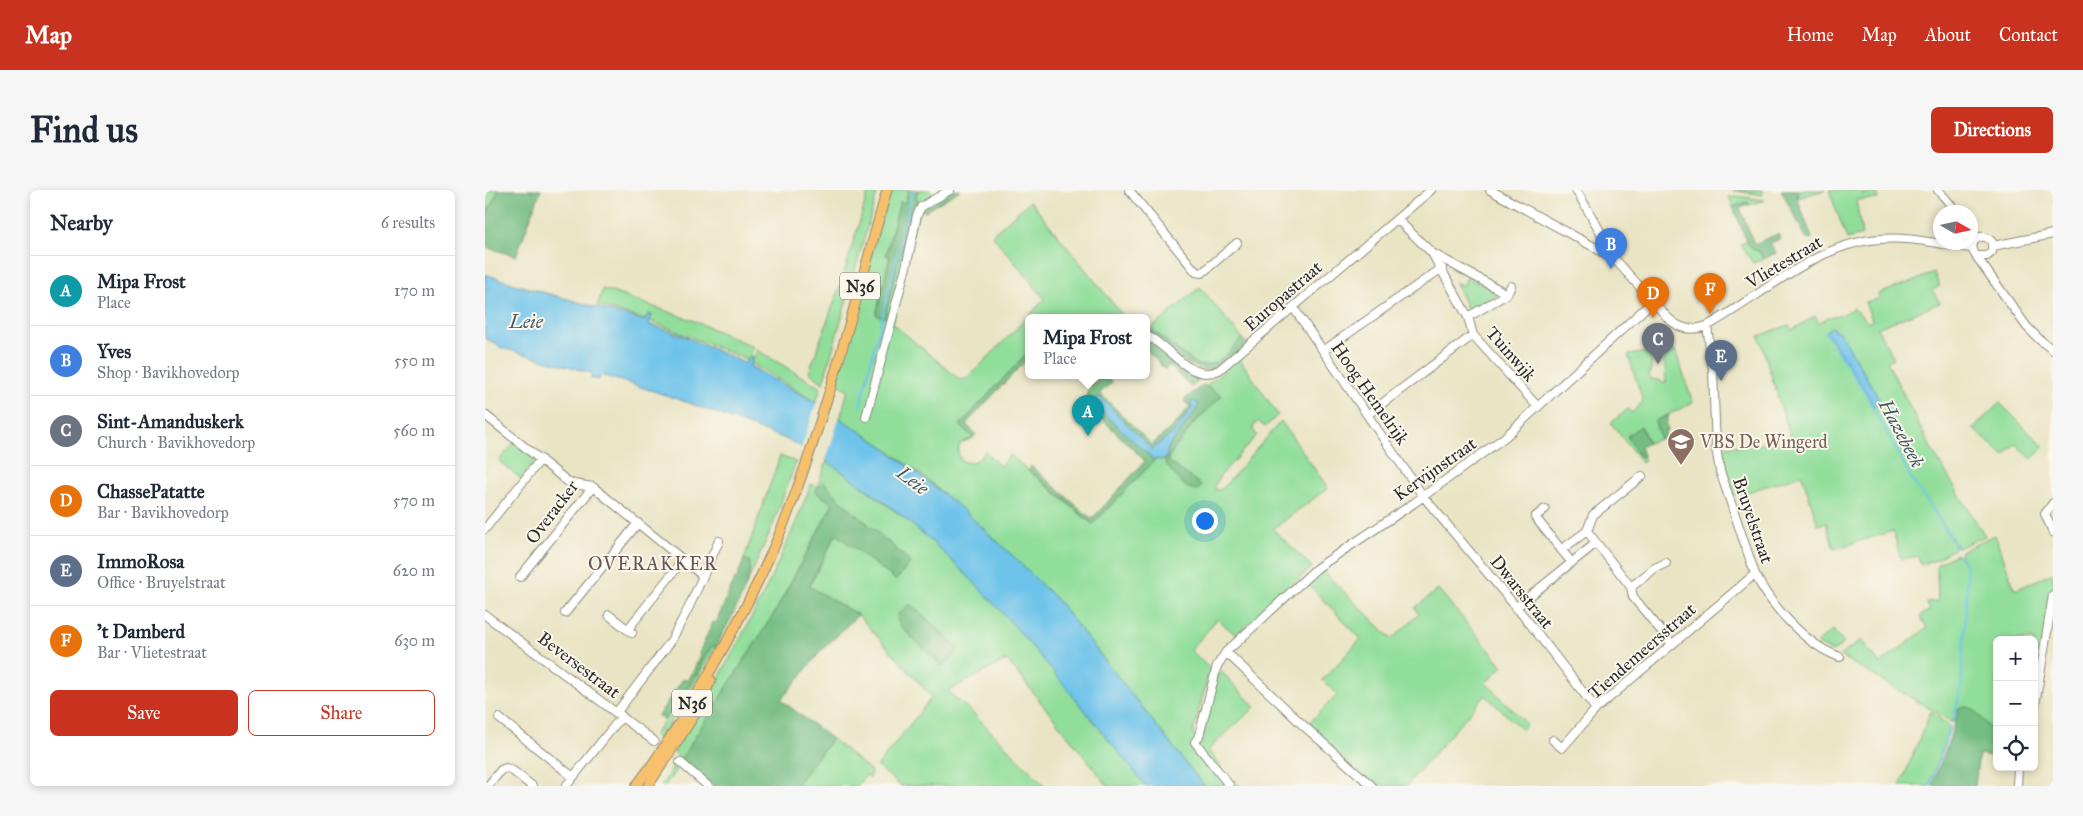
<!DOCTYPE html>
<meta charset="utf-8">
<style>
body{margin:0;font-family:"IM FELL Great Primer",serif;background:#f6f6f7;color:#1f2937}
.controls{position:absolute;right:15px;bottom:15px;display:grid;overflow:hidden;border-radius:8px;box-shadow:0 2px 8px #0003}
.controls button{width:45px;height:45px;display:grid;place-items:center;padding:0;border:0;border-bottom:1px solid #e0e1e3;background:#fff;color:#1f2937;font:25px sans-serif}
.compass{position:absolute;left:1448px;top:15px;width:45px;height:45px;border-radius:50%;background:#fff;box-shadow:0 2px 8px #0003;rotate:99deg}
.you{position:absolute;left:719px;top:330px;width:18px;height:18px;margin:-12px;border:4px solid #fff;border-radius:50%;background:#1a73e8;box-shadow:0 0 0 8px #1a73e833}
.badge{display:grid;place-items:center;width:32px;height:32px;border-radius:50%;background:#c8321e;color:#fff;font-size:16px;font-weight:700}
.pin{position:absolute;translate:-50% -41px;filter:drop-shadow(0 1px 2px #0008)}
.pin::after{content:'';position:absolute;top:26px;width:18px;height:15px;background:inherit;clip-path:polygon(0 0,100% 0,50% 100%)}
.popup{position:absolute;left:540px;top:124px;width:125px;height:65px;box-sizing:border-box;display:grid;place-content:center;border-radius:8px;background:#fff;filter:drop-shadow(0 1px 4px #0005);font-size:16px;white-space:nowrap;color:#747a83}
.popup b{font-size:19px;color:#1f2937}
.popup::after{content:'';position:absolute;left:50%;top:100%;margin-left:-10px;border:10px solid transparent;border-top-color:#fff}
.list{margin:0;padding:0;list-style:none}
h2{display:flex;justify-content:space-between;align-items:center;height:65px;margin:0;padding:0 20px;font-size:21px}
h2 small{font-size:16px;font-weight:400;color:#747a83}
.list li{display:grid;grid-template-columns:32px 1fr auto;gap:15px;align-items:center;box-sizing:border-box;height:70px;padding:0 20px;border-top:1px solid #e0e1e3}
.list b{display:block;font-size:19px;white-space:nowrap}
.list p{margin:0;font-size:16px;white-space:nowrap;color:#747a83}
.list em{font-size:16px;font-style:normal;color:#747a83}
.actions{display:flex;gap:10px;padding:15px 20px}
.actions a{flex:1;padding:11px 0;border:1px solid #c8321e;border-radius:8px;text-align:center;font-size:18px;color:#c8321e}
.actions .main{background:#c8321e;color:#fff}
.icon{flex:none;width:28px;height:28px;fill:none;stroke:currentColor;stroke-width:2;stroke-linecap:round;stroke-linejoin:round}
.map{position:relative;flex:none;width:1568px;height:596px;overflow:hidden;border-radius:8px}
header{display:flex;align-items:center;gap:30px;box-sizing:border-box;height:70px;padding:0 25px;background:#c8321e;color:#fff}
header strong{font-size:24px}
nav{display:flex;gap:28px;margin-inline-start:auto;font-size:18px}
.intro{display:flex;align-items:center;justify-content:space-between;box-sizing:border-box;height:120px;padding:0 30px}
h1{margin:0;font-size:35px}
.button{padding:12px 22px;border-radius:8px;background:#c8321e;color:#fff;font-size:18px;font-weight:700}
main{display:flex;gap:30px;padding:0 30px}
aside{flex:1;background:#fff;border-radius:8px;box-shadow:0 2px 8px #0003}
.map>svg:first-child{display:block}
.green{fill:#91de9b;stroke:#5e8463;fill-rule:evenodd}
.forest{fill:#74bd83;stroke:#507457}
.water{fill:#6dc3ea;stroke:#4c778a}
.pier{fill:#e9e4c4}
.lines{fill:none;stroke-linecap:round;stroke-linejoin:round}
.stream{stroke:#6dc3ea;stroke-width:2}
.minor-casing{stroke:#8a8878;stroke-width:10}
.major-casing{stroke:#8a8878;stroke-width:11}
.minor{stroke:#fff;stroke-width:8}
.major{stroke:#f7c06c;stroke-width:9}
.labels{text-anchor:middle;stroke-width:4;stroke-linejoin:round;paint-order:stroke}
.shield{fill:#fbf7ec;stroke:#696865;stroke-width:1}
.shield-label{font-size:16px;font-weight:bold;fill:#2b2b2b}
.street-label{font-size:18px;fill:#2b2b2b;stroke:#fbf7ec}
.education-label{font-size:18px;fill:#785e54;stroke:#fbf7ec;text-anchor:start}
.water-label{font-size:19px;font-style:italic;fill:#3f5964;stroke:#fbf7ec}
.neighbourhood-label{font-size:19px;letter-spacing:1px;fill:#685652;stroke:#fbf7ec}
</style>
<header>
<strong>Map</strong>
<nav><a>Home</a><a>Map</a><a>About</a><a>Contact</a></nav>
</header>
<div class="intro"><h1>Find us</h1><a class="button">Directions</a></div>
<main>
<aside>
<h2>Nearby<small>6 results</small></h2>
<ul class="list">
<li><span class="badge" style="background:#0f9aa8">A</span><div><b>Mipa Frost</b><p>Place</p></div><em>170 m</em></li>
<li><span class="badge" style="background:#3f7fe0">B</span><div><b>Yves</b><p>Shop · Bavikhovedorp</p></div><em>550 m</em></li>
<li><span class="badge" style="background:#6b7280">C</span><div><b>Sint-Amanduskerk</b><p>Church · Bavikhovedorp</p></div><em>560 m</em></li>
<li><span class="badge" style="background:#e8710a">D</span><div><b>ChassePatatte</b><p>Bar · Bavikhovedorp</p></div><em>570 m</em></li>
<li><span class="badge" style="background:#5c6f8a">E</span><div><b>ImmoRosa</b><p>Office · Bruyelstraat</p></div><em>620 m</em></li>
<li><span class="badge" style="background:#e8710a">F</span><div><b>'t Damberd</b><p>Bar · Vlietestraat</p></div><em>630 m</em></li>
</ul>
<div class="actions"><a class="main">Save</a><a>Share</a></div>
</aside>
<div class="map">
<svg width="1568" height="596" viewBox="0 0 1568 596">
<rect width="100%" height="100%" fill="#fbf7ec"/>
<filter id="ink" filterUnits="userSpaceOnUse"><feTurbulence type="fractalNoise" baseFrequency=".02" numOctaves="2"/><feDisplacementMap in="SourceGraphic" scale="10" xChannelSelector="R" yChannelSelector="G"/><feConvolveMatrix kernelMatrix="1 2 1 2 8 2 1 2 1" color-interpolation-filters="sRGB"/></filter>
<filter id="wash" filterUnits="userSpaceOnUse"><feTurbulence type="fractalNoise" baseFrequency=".0096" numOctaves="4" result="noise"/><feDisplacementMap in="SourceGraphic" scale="20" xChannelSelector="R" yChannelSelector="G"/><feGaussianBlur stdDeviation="1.12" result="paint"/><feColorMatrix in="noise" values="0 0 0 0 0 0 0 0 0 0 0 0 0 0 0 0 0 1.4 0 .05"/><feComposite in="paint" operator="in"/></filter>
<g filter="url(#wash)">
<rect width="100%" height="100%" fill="#e9e4c4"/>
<!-- green -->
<path class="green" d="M0 0H14L0 27Z
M384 0H393L338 193 324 182 357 90Z
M405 0H423L420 13 415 12 401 64 405 66 391 125 414 68 420 69 408 134 474 189 477 190 483 188 560 109 507 45 545 11 639 127H544V161L475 235 488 248 476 253C472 260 472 265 477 271 488 276 494 269 500 261L515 276 525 265 607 334 668 272V269L680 270V272L715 295 683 271 684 266 708 234 737 206 721 196 754 168 793 225 780 237 773 231 769 235 768 240 772 245 736 285 729 297 731 300 737 299 796 231 843 298 788 339 827 377 751 445 732 429 706 460 725 479 708 543 715 551 734 479 770 517 723 560 736 576 733 578 746 593 749 590 755 596H719L572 410 510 349 439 287 396 255 355 229 363 200 350 192Z
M433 0H444L450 6 434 16 431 6Z
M1247 0H1277V5Z
M1312 0H1340L1312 8Z
M1344 0H1373L1377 4 1393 3V9L1371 10 1377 45 1362 49Z
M1250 6 1280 10 1264 15 1262 12 1248 17 1244 7Z
M1262 52 1267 59 1274 61 1278 69 1268 73 1255 54Z
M1449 83 1455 96 1447 100 1455 113 1392 138 1409 168 1402 172 1448 262 1500 346 1473 358 1450 322 1470 358 1450 370 1436 375 1433 366 1416 369 1408 341 1349 359 1341 333 1333 335 1317 285 1249 306 1237 257 1307 252 1274 146 1304 135 1307 140 1330 126 1334 133 1343 127 1357 125 1369 118 1384 133 1387 130 1380 112 1394 109 1393 104ZM1347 137 1349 140 1355 142 1394 209 1388 219 1382 206 1340 142Z
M982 87 1013 103 1012 105 985 122 983 120 970 92 978 96Z
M715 97 757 148C745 162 732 178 712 175L666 139Z
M118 99 207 130 269 157 263 170 165 131 167 125 163 124 161 130 112 115Z
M272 160 336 198 331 212 266 173Z
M1179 160H1190L1208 213 1170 231 1175 249 1163 253 1156 236 1143 246 1155 267 1158 265 1160 271 1157 273 1126 233 1143 219 1147 223 1158 211 1143 165 1166 161V183H1164V189L1175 190 1177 193H1181L1179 165 1181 163Z
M1515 213 1559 257 1547 269 1530 254 1519 266 1488 238Z
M30 252 50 270 36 289 14 271Z
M295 266 311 272 287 337 259 400 265 372 259 369Z
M342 271C392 307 442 343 486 387 550 451 604 526 661 596H623L522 470 463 501 492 527 560 596H416L392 576 447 507 373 425 324 397 351 344 411 390 426 372 353 308 339 292 332 298 331 302 348 313 290 422 196 569 189 562C243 477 290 389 326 294L332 297Z
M1510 345 1530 400 1568 383V394L1549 509V450H1512V548L1490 521 1484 517 1471 520 1468 532H1466L1449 521 1355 466 1376 450 1395 474 1442 438 1435 426 1445 420 1441 412 1453 411 1452 374 1472 364 1479 373 1475 362Z
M838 381 907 449 934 424 930 418 953 399 1018 476 1001 493 1042 534 1037 540 1000 505 921 596H889L821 536 852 505 837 490 876 449 822 393Z
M1348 440 1359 453 1347 462 1332 453Z
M232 455 203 505 200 502 217 477 215 475 226 457Z
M193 511 198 514 174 549 169 545Z
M1446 521 1465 537 1444 596H1415Z
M347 549 386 581 385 589 381 585 372 596H310Z
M191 572 195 574 180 596H176Z"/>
<!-- forest -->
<path class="forest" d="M14 0H56L31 66 0 57V27Z
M423 0H433L431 6 435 16 460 0H475L439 22 435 16 420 69 414 68 400 128 391 125 405 67 401 65 415 12 420 13Z
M1296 0H1312V8L1327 48 1322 49Z
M1263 12 1264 15 1255 18 1269 54 1293 44 1295 49 1285 53 1291 63 1278 69 1274 61 1267 59 1262 52 1248 17Z
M666 139 712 175C732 178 745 162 757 148L762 154C753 162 742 173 732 178 710 187 679 156 663 143Z
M662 148 714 191 706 197 684 175 680 180 662 160Z
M544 161V167L481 234 491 245 488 248 475 235Z
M617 185H620L627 192 615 203 667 255 692 232 705 216 700 212V209L716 196 719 195 737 206 708 234 684 266 683 271 716 295 714 299C700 303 687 282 680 272L684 256 708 217 689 242 667 259 616 208 611 207 608 214 668 269V272L608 334 544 280 546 276 607 329 660 271 601 213 602 201Z
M1184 225 1181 234 1183 240 1180 241 1181 246 1175 249 1170 231Z
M1156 236 1163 253 1155 257 1158 265 1155 267 1142 246Z
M339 292 353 308 426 372 411 390 351 344 324 396 373 425 336 461 296 510 347 549 310 596H226L196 569 290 422 348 314 331 302 332 298Z
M259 369 265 372C266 397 243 432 232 455L226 457 215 475 217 476 200 502 203 505 198 514 193 511 179 530 173 526 198 489 203 491 216 465 214 463 228 432 231 433 250 388H252Z
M425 414 472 456 473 460 461 474 456 475 416 437 412 429 414 423Z
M1478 516C1494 518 1502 537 1512 548L1511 567 1494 564 1490 596H1447L1465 548 1474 518Z"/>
<!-- water -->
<path class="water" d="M0 84 33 95 160 131 163 124 167 125 164 134 196 145 260 173 265 166 267 168 265 176 328 211 396 255 475 317 529 367 572 410 719 596H661C572 488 492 376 376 295 356 281 337 267 315 256 299 247 280 242 262 235 214 216 166 199 115 185L114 190 106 188 107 183 17 158 0 148Z
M1347 137 1349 140 1355 142 1394 209 1389 217 1383 205 1341 141Z
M611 207 616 208 667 259 689 242 708 217 705 215 707 210 713 213 712 219 684 256 680 270 668 269 608 214Z"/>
<!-- pier -->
<path class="pier" d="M332 211 355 226 340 273 316 259Z"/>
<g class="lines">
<!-- stream -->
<path class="stream" d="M1340 142 1382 206 1427 290 1443 312 1471 357
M375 217 428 0
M1468 532 1476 499 1481 416 1482 386 1481 376 1475 365
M1445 596 1465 538"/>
</g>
</g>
<g filter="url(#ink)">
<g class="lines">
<defs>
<path id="minor" d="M644 0 711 82 717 83 752 53
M1005 0 1109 57 1129 70
M1091 0 1122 53 1126 65 1183 128C1196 140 1206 141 1222 136 1277 106 1331 53 1395 49 1425 46 1457 55 1487 58
M1453 0 1472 22
M912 29 947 63 983 127 988 145 1053 217
M1486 40 1492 48
M1508 56 1568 44
M949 64 1022 104
M1493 66H1502L1507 62V52C1498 41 1483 49 1489 63L1542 137 1555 150 1568 160
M808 117 938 306 1046 435 1111 519
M983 127 1022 104 1026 96
M1222 136 1228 180 1231 258 1235 281 1270 384C1285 415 1322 456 1355 467
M662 146C685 156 706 194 734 180L946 0
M838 161 957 78
M607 190 613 185
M0 225 82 291 89 294 108 297 35 387
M882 225 988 145
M381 227 422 73 432 25 436 17 465 0
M1157 286 1108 325 1102 341 1146 397 1148 407 1187 454
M108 297 218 386 203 419 186 451 132 522
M1568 313 1560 324 1568 342
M1060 319 1050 327 1083 368
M0 339 56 269
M1076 360 1102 341
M218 386 234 351
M1146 397 1170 378 1181 373
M1030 418 1111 353
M80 423 153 333
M0 425 169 551
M124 425 147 443
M143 439 198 370
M741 462 820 537 887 596
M1549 521 1568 405
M14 528 88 587
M1068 550 1077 558 1111 519 1270 384
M195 572 223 596
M744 595 710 552 714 546 732 476 741 462 832 378 929 313 1020 247 1168 111
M3 596 16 580 21 578 28 581 47 596
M81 596 137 526
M1532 596 1533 577"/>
<path id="major" d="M151 596C177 563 198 528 219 492 251 438 279 383 302 326 343 219 371 109 402 0
M163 596 212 521 226 490"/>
</defs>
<!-- minor casing -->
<use href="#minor" class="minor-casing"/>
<!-- major casing -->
<use href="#major" class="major-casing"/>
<!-- minor -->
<use href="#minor" class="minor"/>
<!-- major -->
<use href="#major" class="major"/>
</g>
</g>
<!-- icons -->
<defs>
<symbol id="school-pin" viewBox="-11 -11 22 30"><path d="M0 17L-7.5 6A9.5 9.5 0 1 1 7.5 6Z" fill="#8d6e63" stroke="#fbf7ec"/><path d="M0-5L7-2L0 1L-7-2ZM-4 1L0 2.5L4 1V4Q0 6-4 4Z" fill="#fff"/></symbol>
</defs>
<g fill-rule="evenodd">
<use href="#school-pin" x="1180" y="236" width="32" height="43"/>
</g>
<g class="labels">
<!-- shield labels -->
<g class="shield">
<rect x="355" y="82.5" width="40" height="27" rx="4"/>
<rect x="187" y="499.5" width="40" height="27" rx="4"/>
</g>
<g class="shield-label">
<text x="375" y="102">N36</text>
<text x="207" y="519">N36</text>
</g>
<!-- street labels -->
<g class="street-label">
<text transform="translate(1299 72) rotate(-31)" y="6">Vlietestraat</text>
<text transform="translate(798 106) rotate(-41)" y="6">Europastraat</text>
<text transform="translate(1026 164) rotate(49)" y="6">Tuinwijk</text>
<text transform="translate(885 203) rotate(55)" y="6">Hoog Hemelrijk</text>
<text transform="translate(950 279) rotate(-35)" y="6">Kervijnstraat</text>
<text transform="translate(67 322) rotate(-53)" y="6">Overacker</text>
<text transform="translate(1268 330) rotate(71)" y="6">Bruyelstraat</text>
<text transform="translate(1037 402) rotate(51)" y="6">Dwarsstraat</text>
<text transform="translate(1157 461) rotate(-41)" y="6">Tiendemeersstraat</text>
<text transform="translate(94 475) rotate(37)" y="6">Beversestraat</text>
</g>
<!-- education labels -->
<g class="education-label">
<text x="1215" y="258">VBS De Wingerd</text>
</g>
<!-- water labels -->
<g class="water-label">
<text x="41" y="138">Leie</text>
<text transform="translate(1417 243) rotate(62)" y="7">Hazebeek</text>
<text transform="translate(428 290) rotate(37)" y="7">Leie</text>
</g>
<!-- neighbourhood labels -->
<g class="neighbourhood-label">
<text x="168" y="380">OVERAKKER</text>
</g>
</g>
</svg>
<div class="controls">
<button>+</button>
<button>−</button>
<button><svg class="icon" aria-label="locate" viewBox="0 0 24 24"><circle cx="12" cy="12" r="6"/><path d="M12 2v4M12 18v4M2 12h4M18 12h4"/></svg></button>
</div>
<svg class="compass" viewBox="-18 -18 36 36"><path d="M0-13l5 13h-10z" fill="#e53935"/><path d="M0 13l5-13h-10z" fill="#747a83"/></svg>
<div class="you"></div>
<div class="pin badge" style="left:603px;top:246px;background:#0f9aa8">A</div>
<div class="popup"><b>Mipa Frost</b>Place</div>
<div class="pin badge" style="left:1126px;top:79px;background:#3f7fe0">B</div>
<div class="pin badge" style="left:1173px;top:174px;background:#6b7280">C</div>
<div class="pin badge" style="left:1168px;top:128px;background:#e8710a">D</div>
<div class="pin badge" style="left:1236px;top:191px;background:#5c6f8a">E</div>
<div class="pin badge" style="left:1225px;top:124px;background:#e8710a">F</div>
</div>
</main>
